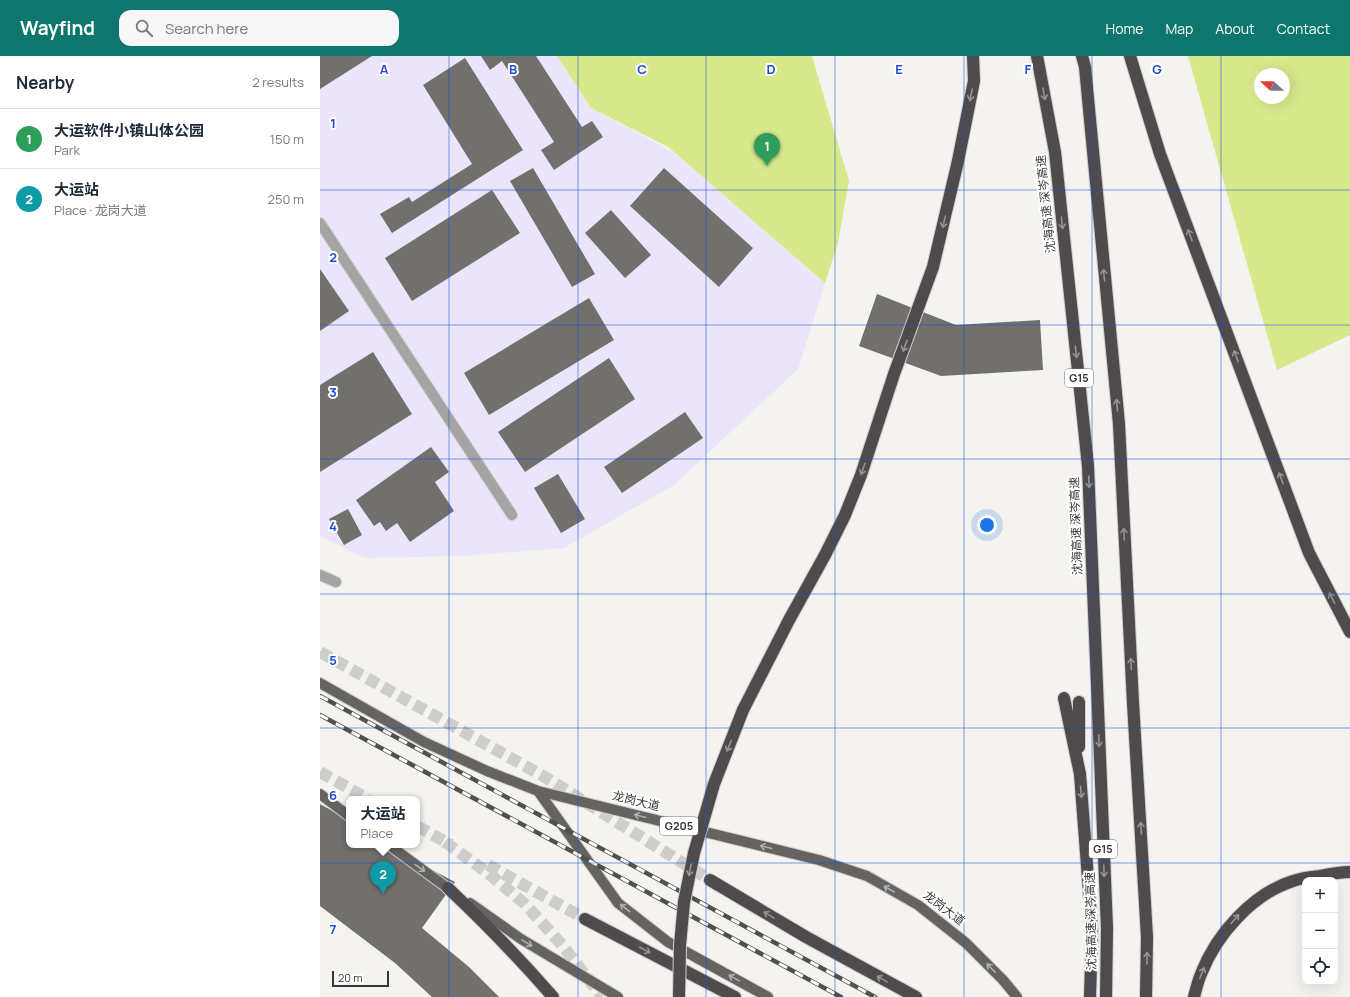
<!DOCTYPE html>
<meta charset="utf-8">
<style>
body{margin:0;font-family:Manrope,"Noto Sans SC",sans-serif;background:#f6f6f7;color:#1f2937}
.controls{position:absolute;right:12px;bottom:12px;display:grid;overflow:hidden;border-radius:8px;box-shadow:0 4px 16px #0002}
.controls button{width:36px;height:36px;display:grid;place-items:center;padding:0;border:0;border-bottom:1px solid #e0e1e3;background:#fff;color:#1f2937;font:20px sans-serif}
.compass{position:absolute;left:934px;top:12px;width:36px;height:36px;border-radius:50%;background:#fff;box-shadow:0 4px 16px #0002;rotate:291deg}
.scale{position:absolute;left:12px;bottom:10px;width:57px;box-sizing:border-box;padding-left:4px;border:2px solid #373735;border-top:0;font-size:11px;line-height:14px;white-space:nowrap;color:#373735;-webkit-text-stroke:3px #fff;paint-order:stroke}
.you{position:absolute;left:667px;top:469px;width:14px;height:14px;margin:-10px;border:3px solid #fff;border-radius:50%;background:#1a73e8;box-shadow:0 0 0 6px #1a73e833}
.badge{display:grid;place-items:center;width:26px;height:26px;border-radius:50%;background:#0f766e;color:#fff;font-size:13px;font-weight:700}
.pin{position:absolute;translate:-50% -33px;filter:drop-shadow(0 1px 2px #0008)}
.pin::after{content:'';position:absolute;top:21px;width:14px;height:12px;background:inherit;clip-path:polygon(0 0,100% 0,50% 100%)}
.popup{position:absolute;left:26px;top:740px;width:74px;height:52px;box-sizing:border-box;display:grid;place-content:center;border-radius:8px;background:#fff;filter:drop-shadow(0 1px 3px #0005);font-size:13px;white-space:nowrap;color:#747a83}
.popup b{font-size:15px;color:#1f2937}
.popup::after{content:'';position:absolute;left:50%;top:100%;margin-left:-8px;border:8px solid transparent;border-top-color:#fff}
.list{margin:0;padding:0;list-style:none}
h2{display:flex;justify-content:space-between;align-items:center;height:52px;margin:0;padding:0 16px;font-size:17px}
h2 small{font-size:13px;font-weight:400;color:#747a83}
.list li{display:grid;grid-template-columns:26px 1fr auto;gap:12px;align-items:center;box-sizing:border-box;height:60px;padding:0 16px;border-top:1px solid #e0e1e3}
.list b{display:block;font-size:15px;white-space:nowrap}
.list p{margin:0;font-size:13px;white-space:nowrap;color:#747a83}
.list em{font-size:13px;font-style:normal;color:#747a83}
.icon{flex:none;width:22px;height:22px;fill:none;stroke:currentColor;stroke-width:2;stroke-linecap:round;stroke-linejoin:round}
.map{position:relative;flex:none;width:1030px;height:941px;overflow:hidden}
header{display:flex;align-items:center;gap:24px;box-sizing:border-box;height:56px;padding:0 20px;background:#0f766e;color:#fff}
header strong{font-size:19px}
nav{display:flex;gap:22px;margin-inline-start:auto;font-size:14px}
.search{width:280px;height:36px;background:#f6f6f7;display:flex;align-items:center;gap:10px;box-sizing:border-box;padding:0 14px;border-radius:12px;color:#747a83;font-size:15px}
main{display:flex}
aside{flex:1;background:#fff}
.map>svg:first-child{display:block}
.commercial{fill:#eae5fb}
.green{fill:#d8e98c;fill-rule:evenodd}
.building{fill:#71706c}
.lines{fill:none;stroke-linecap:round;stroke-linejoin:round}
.highway-tunnel{stroke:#cecdca;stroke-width:12;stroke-dasharray:12 6;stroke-linecap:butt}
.lane-casing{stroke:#cecdca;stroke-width:12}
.street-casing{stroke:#cecdca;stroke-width:12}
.primary-casing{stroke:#cecdca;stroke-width:12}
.highway-casing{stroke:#cecdca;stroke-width:14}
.lane{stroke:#a5a3a3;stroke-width:10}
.street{stroke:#a5a3a3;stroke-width:10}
.primary{stroke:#656262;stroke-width:10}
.highway{stroke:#4f4b4c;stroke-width:12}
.rail-casing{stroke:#50504d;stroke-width:4.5}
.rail{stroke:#fff;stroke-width:3;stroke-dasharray:9;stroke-linecap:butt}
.highway-bridge-casing{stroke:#cecdca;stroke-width:14;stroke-linecap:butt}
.highway-bridge{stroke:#4f4b4c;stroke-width:12}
.oneway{stroke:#959394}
.oneway2{stroke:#b2b0b0}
.grid{fill:none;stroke:#1d4ed8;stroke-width:1;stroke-opacity:0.55}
.labels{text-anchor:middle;stroke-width:4;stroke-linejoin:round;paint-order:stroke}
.shield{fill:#fff;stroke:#737372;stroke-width:1}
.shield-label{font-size:11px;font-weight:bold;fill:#373735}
.street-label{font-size:12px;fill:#373735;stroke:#fff}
.grid-label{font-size:13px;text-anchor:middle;font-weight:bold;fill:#1d4ed8;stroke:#fff;stroke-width:4;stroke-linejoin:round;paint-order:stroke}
</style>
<header>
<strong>Wayfind</strong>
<div class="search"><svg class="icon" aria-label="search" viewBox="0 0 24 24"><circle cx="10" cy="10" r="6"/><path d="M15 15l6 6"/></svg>Search here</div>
<nav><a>Home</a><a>Map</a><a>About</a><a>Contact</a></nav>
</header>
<main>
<aside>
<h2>Nearby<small>2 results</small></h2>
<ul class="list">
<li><span class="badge" style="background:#2e9e5b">1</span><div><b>大运软件小镇山体公园</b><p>Park</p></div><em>150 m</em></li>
<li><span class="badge" style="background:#0f9aa8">2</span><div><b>大运站</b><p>Place · 龙岗大道</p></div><em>250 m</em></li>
</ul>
</aside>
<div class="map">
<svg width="1030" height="941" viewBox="0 0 1030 941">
<rect width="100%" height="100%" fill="#f4f3ef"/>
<!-- commercial -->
<path class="commercial" d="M0 0H237L271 52 353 96 505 227 478 313 354 429 244 492 144 500 44 502 0 480Z"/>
<!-- green -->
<path class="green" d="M237 0H492L529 125 518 187 505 227 348 91 271 52Z
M868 0H1030V279L957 314ZM940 18H964V42H940Z"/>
<!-- building -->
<path class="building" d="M0 0H52L0 33Z
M161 0H216L262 71 272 65 283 81 234 114 221 94 234 86 182 5 170 14Z
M145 2 203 94 72 177 60 158 89 141 92 146 152 108 103 29Z
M213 112 275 218 252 231 190 125Z
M344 112 433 192 399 231 310 150Z
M172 134 200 177 92 245 65 202Z
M291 154 331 199 305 222 265 177Z
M0 213 29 255 0 275Z
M557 238 636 269 720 264 723 314 621 320 539 290Z
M269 242 294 284 169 359 144 317Z
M53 296 92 358 0 416V329Z
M289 302 315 343 205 416 178 376Z
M365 356 383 382 302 437 284 411Z
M111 391 129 416 115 426 134 455 90 486 77 467 66 475 60 466 54 470 36 444Z
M238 418 265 463 241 477 214 432Z
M28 453 42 479 24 489 9 463Z
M0 748 29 764V789H65L135 826 102 872 149 911 179 941H112L75 907 0 850Z"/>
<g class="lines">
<!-- highway-tunnel -->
<path class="highway-tunnel" d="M0 596 225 721 390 824
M0 716 48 743
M97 770 131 789
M125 786 168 817 205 848 243 890 282 941
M168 809 265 863"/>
<defs>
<path id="lane" d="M0 167 192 459"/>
<path id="street" d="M0 519 16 526"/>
<path id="primary" d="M0 627 104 686 167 715 218 735 499 804 547 820 598 849 646 887 683 924 697 941
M218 735 298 847 348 886 448 941
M0 738 29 760
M69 789 133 836
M150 847 201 883 298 941"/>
<path id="highway" d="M717 0 735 96 768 410 787 872 786 941
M762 0 765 11 799 368 813 647 827 881 826 941
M810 0 840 98 989 497 1030 576
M744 642 760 718 772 875 770 941
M759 646V691
M423 654 469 564 505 499 525 459 541 419 574 318 613 211 638 105 654 25 653 0
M390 824 486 881 596 941
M128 832C165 867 200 903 233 941
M265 863 415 941
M874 941C876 933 878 925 881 918 896 879 932 838 973 825 981 822 991 821 1000 820 1010 818 1020 816 1030 816"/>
</defs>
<!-- lane casing -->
<use href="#lane" class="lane-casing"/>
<!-- street casing -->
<use href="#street" class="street-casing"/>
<!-- primary casing -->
<use href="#primary" class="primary-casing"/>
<!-- highway casing -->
<use href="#highway" class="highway-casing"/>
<!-- lane -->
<use href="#lane" class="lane"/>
<!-- street -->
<use href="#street" class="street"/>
<!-- primary -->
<use href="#primary" class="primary"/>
<!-- highway -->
<use href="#highway" class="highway"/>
<defs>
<path id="rail" d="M0 640 555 941
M0 659 521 941"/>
</defs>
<!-- rail casing -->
<use href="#rail" class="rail-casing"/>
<!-- rail -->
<use href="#rail" class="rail"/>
<defs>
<path id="highway-bridge" d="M359 941 360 889 364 846 374 797 394 728 423 654"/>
</defs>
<!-- highway-bridge casing -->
<use href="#highway-bridge" class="highway-bridge-casing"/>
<!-- highway-bridge -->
<use href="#highway-bridge" class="highway-bridge"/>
</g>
<!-- one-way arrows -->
<defs><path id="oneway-shaft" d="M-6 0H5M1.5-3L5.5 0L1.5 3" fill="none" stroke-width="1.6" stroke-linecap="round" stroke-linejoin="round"/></defs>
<g class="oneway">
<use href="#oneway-shaft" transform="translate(724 38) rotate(80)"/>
<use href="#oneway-shaft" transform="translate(651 39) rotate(102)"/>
<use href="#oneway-shaft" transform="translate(624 166) rotate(103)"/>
<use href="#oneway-shaft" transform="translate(742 167) rotate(84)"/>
<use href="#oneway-shaft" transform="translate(870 179) rotate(-110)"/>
<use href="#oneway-shaft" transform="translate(784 219) rotate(-95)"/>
<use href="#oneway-shaft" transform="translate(585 290) rotate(110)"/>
<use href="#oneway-shaft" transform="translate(756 296) rotate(84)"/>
<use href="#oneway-shaft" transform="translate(916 300) rotate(-110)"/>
<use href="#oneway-shaft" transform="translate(797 349) rotate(-95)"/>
<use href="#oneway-shaft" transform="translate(543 413) rotate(109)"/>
<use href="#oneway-shaft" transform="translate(961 422) rotate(-110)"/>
<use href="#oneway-shaft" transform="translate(769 426) rotate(88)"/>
<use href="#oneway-shaft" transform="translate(804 478) rotate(-93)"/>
<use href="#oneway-shaft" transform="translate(1012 542) rotate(-117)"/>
<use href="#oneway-shaft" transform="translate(811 608) rotate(-93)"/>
<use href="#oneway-shaft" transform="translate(779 685) rotate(88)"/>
<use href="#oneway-shaft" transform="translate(409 690) rotate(112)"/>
<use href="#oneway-shaft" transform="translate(761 736) rotate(85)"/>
<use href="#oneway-shaft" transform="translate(821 772) rotate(-94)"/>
<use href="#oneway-shaft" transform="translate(370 814) rotate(101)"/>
<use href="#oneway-shaft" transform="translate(784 815) rotate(88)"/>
<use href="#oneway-shaft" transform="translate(449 859) rotate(-149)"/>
<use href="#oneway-shaft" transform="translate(915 863) rotate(-49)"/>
<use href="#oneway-shaft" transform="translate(325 894) rotate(28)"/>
<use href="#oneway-shaft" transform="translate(827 902) rotate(-89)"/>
<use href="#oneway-shaft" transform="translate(882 917) rotate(-68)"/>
<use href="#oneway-shaft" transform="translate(562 923) rotate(-151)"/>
</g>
<g class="oneway2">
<use href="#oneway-shaft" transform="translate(320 760) rotate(-166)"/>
<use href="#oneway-shaft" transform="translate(446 791) rotate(-166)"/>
<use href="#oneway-shaft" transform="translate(100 812) rotate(36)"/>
<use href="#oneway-shaft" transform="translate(569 833) rotate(-150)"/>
<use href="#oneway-shaft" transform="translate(305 852) rotate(-142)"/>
<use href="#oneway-shaft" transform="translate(207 887) rotate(32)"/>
<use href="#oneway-shaft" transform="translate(671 912) rotate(-135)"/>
<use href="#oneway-shaft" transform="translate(414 922) rotate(-151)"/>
</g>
<!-- grid -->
<path class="grid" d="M129 0V941M258 0V941M386 0V941M515 0V941M644 0V941M772 0V941M901 0V941M0 134H1030M0 269H1030M0 403H1030M0 538H1030M0 672H1030M0 807H1030"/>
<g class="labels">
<!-- shield labels -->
<g class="shield">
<rect x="745" y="313" width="28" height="18" rx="3"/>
<rect x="340" y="761" width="38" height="18" rx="3"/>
<rect x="769" y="784" width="28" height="18" rx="3"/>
</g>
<g class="shield-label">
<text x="759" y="326">G15</text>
<text x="359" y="774">G205</text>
<text x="783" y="797">G15</text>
</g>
<!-- street labels -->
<g class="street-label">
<text transform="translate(726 148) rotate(-96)" y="4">沈海高速 深岑高速</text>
<text transform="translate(756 470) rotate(-92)" y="4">沈海高速 深岑高速</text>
<text transform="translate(316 745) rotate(14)" y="4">龙岗大道</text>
<text transform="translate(624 852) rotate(37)" y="4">龙岗大道</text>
<text transform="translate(771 865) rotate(-91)" y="4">沈海高速 深岑高速</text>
</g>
</g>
<g class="grid-label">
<text x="64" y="18">A</text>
<text x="193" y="18">B</text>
<text x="322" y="18">C</text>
<text x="451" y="18">D</text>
<text x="579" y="18">E</text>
<text x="708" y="18">F</text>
<text x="837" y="18">G</text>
<text x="13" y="72">1</text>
<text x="13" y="206">2</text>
<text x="13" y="341">3</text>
<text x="13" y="475">4</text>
<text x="13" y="609">5</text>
<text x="13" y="744">6</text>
<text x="13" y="878">7</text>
</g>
</svg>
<div class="controls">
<button>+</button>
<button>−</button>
<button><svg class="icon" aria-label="locate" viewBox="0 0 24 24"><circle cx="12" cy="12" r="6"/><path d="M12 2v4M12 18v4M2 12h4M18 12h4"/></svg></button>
</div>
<svg class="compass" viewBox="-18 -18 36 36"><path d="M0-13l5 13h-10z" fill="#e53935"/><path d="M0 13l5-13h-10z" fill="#747a83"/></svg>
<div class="scale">20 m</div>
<div class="you"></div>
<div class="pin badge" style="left:447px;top:110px;background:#2e9e5b">1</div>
<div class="pin badge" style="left:63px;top:838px;background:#0f9aa8">2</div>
<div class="popup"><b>大运站</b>Place</div>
</div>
</main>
